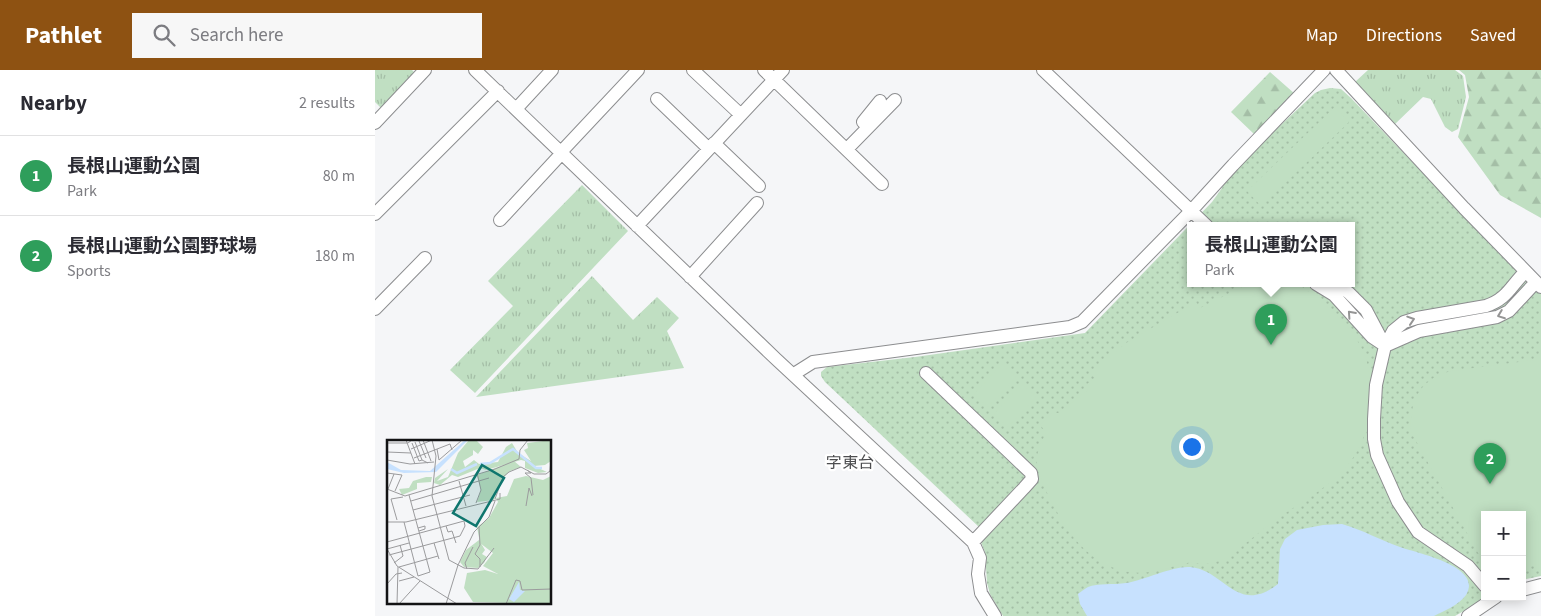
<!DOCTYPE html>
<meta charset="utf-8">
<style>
body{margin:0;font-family:"Source Sans 3","Noto Sans JP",sans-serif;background:#f7f7f7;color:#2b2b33}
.controls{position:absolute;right:15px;bottom:15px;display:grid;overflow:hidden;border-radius:0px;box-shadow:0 2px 12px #0003}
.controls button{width:45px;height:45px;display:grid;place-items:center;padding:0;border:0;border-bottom:1px solid #e1e1e2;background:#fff;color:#2b2b33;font:25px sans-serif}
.you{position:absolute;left:816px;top:376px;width:18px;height:18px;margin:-12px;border:4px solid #fff;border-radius:50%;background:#1a73e8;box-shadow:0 0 0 8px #1a73e833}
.badge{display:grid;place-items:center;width:32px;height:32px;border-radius:50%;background:#8e5212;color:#fff;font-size:16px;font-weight:700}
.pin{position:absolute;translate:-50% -41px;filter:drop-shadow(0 1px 2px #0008)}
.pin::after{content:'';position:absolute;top:26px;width:18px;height:15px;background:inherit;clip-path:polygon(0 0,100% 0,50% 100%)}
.popup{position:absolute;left:812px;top:152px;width:168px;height:65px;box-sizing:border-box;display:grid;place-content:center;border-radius:0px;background:#fff;filter:drop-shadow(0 1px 4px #0005);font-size:16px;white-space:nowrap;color:#7c7c81}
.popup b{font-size:19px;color:#2b2b33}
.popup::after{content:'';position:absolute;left:50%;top:100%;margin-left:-10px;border:10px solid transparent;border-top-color:#fff}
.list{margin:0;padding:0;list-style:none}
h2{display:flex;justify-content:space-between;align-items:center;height:65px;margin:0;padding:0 20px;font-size:21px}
h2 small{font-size:16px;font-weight:400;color:#7c7c81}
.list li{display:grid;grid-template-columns:32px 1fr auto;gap:15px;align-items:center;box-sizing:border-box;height:80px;padding:0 20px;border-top:1px solid #e1e1e2}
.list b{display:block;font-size:19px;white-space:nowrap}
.list p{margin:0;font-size:16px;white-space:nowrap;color:#7c7c81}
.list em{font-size:16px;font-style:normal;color:#7c7c81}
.icon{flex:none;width:28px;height:28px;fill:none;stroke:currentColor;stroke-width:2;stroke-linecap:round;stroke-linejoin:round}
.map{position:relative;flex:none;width:1166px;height:546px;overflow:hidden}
header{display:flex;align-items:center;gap:30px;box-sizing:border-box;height:70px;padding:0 25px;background:#8e5212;color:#fff}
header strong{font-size:24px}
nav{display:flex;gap:28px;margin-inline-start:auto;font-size:18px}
.search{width:350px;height:45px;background:#f7f7f7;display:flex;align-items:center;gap:12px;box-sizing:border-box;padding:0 18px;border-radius:0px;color:#7c7c81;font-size:19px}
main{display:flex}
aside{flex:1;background:#fff}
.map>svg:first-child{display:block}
.grass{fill:url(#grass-tufts)}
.forest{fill:url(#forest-firs)}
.park{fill:url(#park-dots);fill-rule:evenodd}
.pitch{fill:#c0dfc2}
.water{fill:#c7e1fe}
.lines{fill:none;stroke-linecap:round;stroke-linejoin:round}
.minor-casing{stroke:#8c8d8f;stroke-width:14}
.minor{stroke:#fff;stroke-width:12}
.oneway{stroke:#959595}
.labels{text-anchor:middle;stroke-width:4.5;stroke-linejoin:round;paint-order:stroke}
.quarter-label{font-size:16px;fill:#4c4d4f;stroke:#fff}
.inset-river{fill:none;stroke:#c7e1fe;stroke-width:2.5}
.inset-road{fill:none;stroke:#9b9b9d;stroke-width:1}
.view{fill:#0f766e;fill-opacity:0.15;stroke:#0f766e;stroke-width:2.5}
.inset-edge{fill:none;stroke:#131314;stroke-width:2.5}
</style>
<header>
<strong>Pathlet</strong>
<div class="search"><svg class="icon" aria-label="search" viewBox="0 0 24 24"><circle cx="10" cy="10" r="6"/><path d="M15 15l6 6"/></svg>Search here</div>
<nav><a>Map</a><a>Directions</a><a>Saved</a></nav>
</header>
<main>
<aside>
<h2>Nearby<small>2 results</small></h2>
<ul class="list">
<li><span class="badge" style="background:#2e9e5b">1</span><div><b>長根山運動公園</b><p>Park</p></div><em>80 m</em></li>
<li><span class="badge" style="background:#2e9e5b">2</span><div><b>長根山運動公園野球場</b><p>Sports</p></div><em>180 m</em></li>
</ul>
</aside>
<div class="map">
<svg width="1166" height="546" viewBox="0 0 1166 546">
<defs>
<pattern id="grass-tufts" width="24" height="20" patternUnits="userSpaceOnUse" patternTransform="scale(1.25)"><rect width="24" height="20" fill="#c0dfc2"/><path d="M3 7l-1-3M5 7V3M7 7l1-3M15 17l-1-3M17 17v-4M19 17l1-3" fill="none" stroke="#a4bea6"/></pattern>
<pattern id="forest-firs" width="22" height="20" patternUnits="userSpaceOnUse" patternTransform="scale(1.25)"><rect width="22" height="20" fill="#c0dfc2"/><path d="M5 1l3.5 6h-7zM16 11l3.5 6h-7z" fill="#a4bea6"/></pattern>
<pattern id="park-dots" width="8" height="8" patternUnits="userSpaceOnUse" patternTransform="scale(1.25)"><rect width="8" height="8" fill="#c0dfc2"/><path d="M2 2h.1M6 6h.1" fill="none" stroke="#a4bea6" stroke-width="1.8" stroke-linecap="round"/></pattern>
</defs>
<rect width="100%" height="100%" fill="#f5f6f8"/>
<!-- grass -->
<path class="grass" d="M0 0H37L42 5 8 40 0 32Z
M993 0H1080L1088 6 1091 27 1083 59 1077 62 1070 57 1056 29 1048 27 1019 55 980 12Z
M207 115 253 161 100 323 75 300 138 236 113 211Z
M217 206 258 250 282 227 304 248 292 261 309 298 101 327Z"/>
<!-- forest -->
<path class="forest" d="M1084 0H1166V148L1125 125 1083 67 1094 27 1090 5Z
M895 2 920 24 879 64 856 42Z"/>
<!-- park -->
<path class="park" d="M955 18 966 19 976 28 1127 186 1166 223V506L1147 510V445H1110V527L1103 533 1080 546H628L615 524 612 513 610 482 606 472 604 457 450 312 446 306V302L452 297 540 287 710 263 837 132 847 118 853 104 940 23 946 20ZM816 156H976V214H816Z"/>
<!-- pitch -->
<path class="pitch" d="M960 37 974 52 886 136 872 121Z
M873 214H921L926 216C949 233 976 254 988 281 996 299 996 318 995 337 993 359 986 379 972 396 957 415 927 432 906 446 893 455 880 466 867 476 863 480 858 485 852 488 846 490 837 494 830 494 824 494 818 492 812 493 799 495 788 501 775 502 732 508 699 476 681 440 674 427 660 401 662 387 663 378 668 370 671 362L665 355 678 342 683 343 714 319 712 314 720 308 715 303 751 273 821 232 825 238Z
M1166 289V494L1147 495V445H1110V485L1103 483 1036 362C1034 331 1045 308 1077 301Z
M627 294 641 307 613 337 599 324Z
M647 314 661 327 633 357 619 344Z"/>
<!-- water -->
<path class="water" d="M967 454C988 460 1005 470 1025 477 1041 483 1109 496 1091 525 1084 535 1069 541 1059 546H712L705 534 703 524C706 522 709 519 713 517 722 513 740 515 751 513 770 510 797 496 815 497 850 500 862 546 903 514L905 479 910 469 922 460 948 455Z"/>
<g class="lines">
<defs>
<path id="minor" d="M100 0 401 289 598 472 605 488 603 504 606 523 620 546
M318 0 366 45
M389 0 507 114
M668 0 832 156
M961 0 1089 138 1166 217
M282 29 334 79
M141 39 177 0
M488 52 505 31
M0 53 50 0
M339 73 384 116
M472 79 520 30
M186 82 263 0
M0 144 123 21
M125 150 187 83
M262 156 408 0
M315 207 382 133
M941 214 959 225 997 267 1006 273
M962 214 974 223 991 240 1010 276 1018 261 1029 252 1042 248 1111 236C1132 229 1135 217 1150 202
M0 239 50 188
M1010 276 1001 315 999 349V369L1002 385 1023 432 1043 462 1093 496 1110 516
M1010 276 1044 261 1122 247 1134 241 1161 212
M551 303 656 403 657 409 649 418 598 472
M419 304 438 292 695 257 707 252 816 141 858 95 949 0
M1147 520 1166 515
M1093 546 1121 527"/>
</defs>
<!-- minor casing -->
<use href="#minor" class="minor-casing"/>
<!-- minor -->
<use href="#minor" class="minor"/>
</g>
<!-- one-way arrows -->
<defs><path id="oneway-chevron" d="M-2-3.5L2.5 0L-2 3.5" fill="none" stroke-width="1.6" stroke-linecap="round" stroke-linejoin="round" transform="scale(1.25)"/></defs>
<g class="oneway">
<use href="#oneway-chevron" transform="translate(976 244) rotate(-132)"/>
<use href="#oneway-chevron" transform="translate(1126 245) rotate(159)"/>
<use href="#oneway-chevron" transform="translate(1036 250) rotate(-18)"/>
</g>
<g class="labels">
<!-- quarter labels -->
<g class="quarter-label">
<text x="475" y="398">字東台</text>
</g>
</g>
<!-- overview -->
<g transform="translate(12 370)">
<rect width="164" height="164" fill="#f5f6f8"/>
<path d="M82 0H89L96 7 91 14 86 10V15L76 21 78 27 87 20 92 24 111 22 119 7 125 3 131 13 144 21 137 10 141 8 140 3 164 0V21L158 25 147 26 160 32 151 33 138 28V21L134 20 99 30 93 28 71 37 65 35 53 45 47 43 48 38 61 29 50 41 61 37 71 13ZM139 36 156 40 164 36V164L86 162 77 148 80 133 98 130 111 134 96 126 106 113 93 103 90 87 102 78 111 62 109 58 120 56 127 39ZM39 37H45L44 42 30 43V49L15 55 12 49 22 48 26 41Z" fill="#c0dfc2"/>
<path d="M92 100 98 110 95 114 100 117 97 123 91 128 77 127 73 122 79 110Z" fill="#c0dfc2"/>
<path d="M127 21 134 27 123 31 115 39 107 60 90 62 94 50 90 35Z" fill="#c0dfc2"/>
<path d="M94 47a7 7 0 1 1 14 0a7 7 0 1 1-14 0Z" fill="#c0dfc2"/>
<path d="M78 0H81L49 32 17 33 0 29V22L14 30 43 31ZM132 142 133 150 138 151 127 162 122 159Z" fill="#c7e1fe"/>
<path class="inset-river" d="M93 24 103 23 126 9 149 28H155M64 29 70 33 90 24"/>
<path class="inset-road" d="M19 0 28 24M36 0 44 21M45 0 49 16 45 56 62 120 77 128 91 129 107 108M32 1 39 18M28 2 35 20 41 23M0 3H21L25 0M25 3 32 21 35 20M24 9 45 0M50 9 52 20 75 0M0 12 24 13M27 18 63 4 65 10M0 20 23 24 47 22M140 30 144 33H138L144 38 146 55M0 33 15 35 8 51M72 41 79 66M0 49 18 56 108 29 132 19 133 10 141 0M1 49 7 34M22 55 43 132 31 136M108 59 116 37 122 32 134 27 147 34H159L163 31 164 20M24 61 102 38M89 63 94 50 90 33M139 66 142 48 145 56M26 70 83 55M10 80 4 59 16 57M0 82H19L113 59V53M17 82 31 136M59 86 61 92 65 91 69 103M92 87 93 105 88 114 93 119V127M31 88 38 86V89L32 91M0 102 77 81 78 86 73 96 2 115M47 103 52 119M0 109 10 126 70 164M0 109 22 103M7 123 16 116 13 105M12 127 51 116M80 129 78 123 86 107M12 141 27 137M0 144 9 134 15 133M10 164 11 127M12 164 33 141M59 164 71 125 87 92 102 77 108 61M119 164 129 140 133 141 135 150 164 149"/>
<path class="view" d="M95 25 117 38 89 86 66 73Z"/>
<rect width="164" height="164" class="inset-edge"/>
</g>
</svg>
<div class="controls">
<button>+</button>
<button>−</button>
</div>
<div class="you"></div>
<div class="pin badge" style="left:896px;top:275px;background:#2e9e5b">1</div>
<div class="popup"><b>長根山運動公園</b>Park</div>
<div class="pin badge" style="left:1115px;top:414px;background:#2e9e5b">2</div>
</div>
</main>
